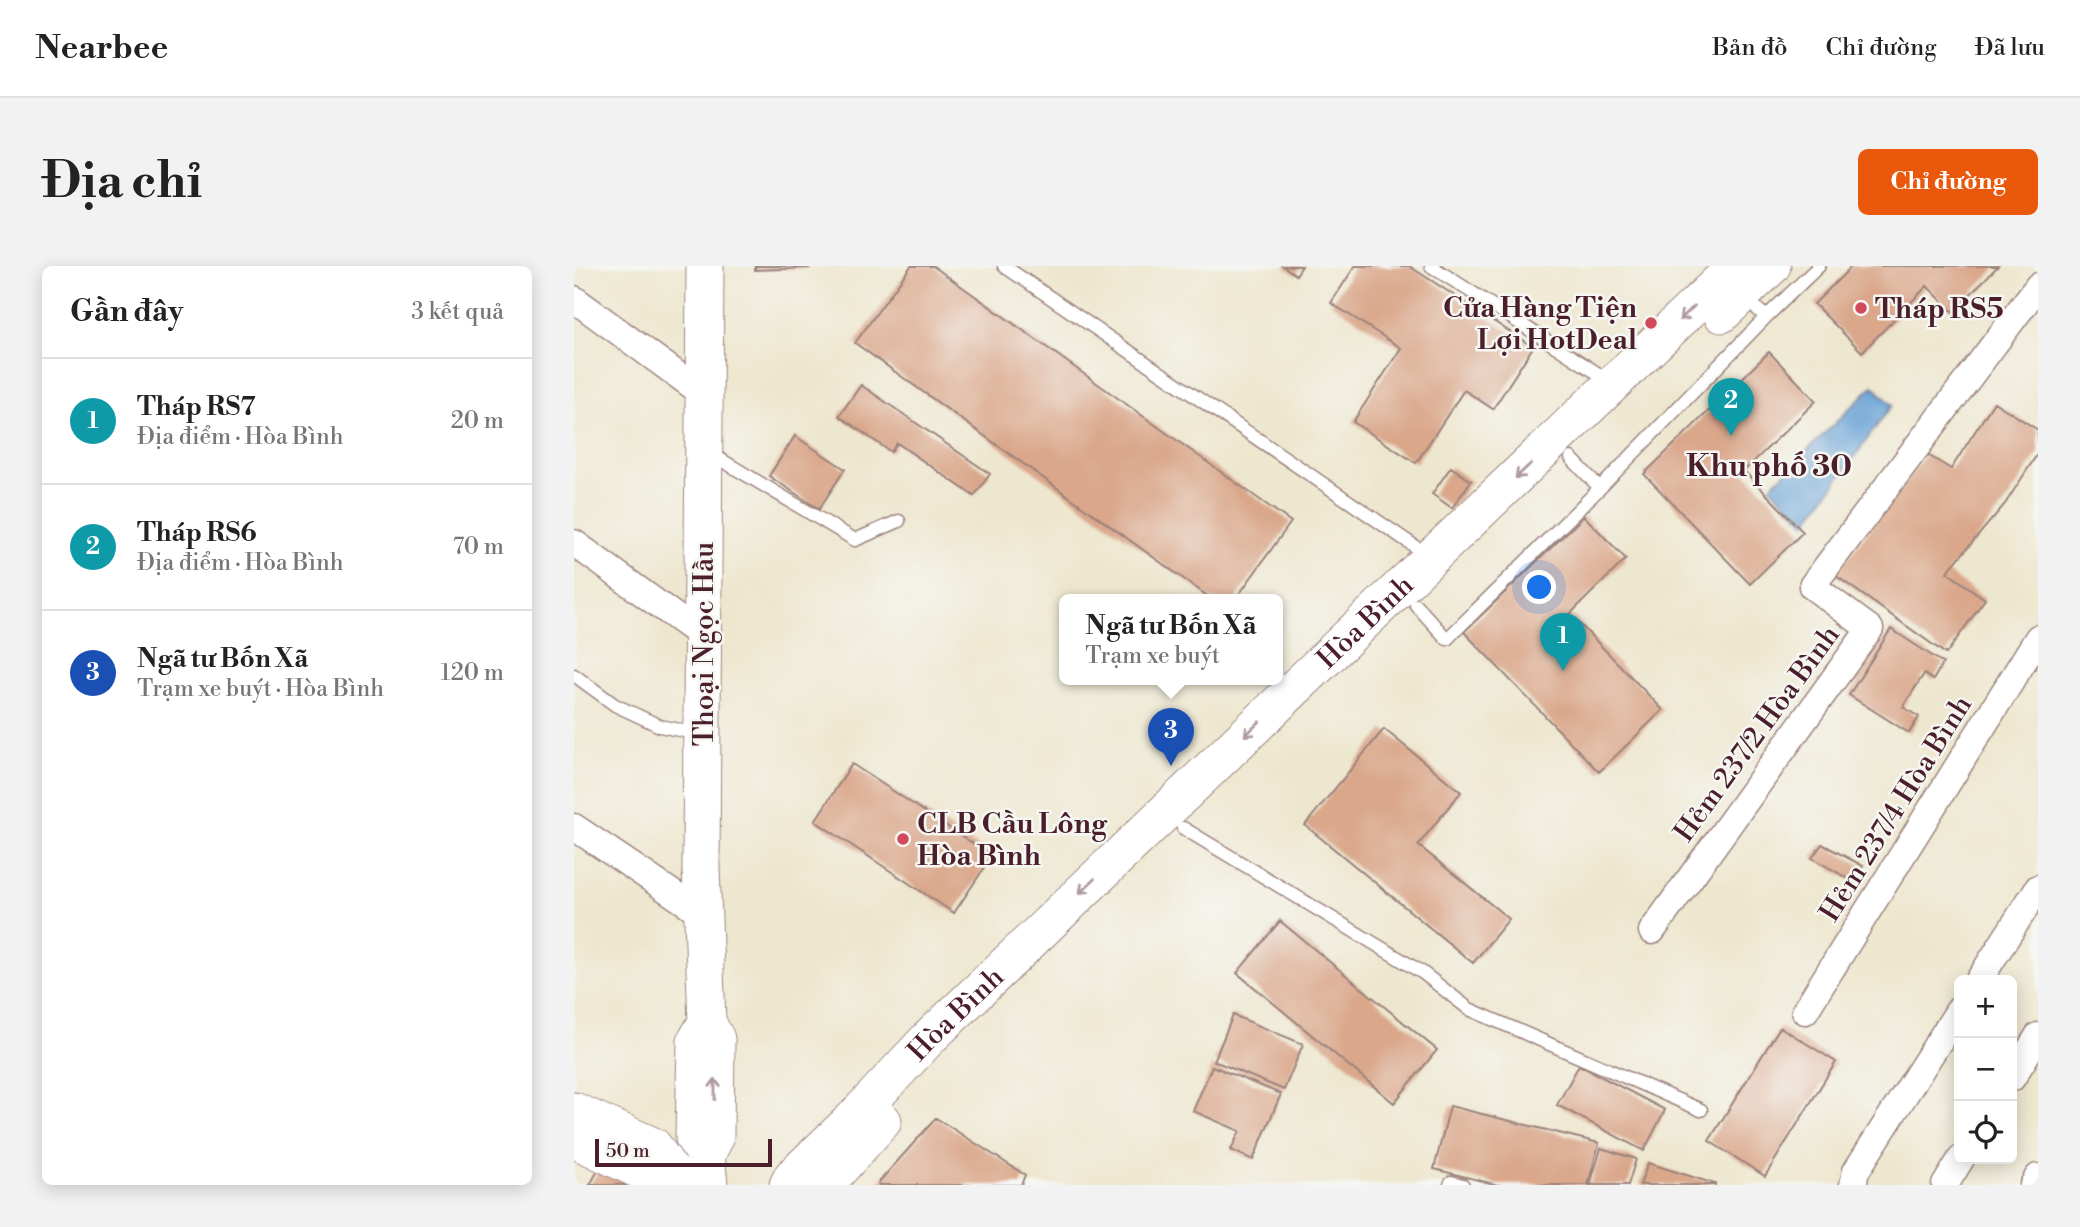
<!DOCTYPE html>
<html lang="vi">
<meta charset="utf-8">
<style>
body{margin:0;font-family:"Libre Bodoni",serif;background:#f2f2f2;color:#222}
.controls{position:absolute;right:21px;bottom:21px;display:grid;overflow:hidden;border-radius:10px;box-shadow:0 4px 18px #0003}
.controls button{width:63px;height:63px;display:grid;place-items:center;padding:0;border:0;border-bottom:2px solid #e0e0e0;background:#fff;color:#222;font:35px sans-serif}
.scale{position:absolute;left:21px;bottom:18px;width:177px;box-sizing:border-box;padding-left:7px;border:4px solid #4a1f2b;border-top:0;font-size:19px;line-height:24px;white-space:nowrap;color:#4a1f2b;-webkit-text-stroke:5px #f6f6f2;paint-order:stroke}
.you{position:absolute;left:966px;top:322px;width:24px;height:24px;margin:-18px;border:5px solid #fff;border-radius:50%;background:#1a73e8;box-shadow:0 0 0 10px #1a73e833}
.badge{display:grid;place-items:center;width:46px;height:46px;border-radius:50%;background:#ea580c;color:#fff;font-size:23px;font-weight:700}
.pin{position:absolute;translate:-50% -58px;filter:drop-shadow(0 2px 4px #0008)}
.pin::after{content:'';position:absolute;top:37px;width:24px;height:21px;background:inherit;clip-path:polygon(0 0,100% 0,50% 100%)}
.popup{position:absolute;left:485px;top:328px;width:224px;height:91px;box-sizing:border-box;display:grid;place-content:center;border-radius:10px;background:#fff;filter:drop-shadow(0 2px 5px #0005);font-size:23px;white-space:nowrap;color:#767676}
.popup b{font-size:26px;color:#222}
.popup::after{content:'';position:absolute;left:50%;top:100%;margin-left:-14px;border:14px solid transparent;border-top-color:#fff}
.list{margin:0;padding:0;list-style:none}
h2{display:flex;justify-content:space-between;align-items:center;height:91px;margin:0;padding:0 28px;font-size:30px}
h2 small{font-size:23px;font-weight:400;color:#767676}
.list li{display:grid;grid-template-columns:46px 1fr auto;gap:21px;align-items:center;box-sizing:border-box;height:126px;padding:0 28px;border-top:2px solid #e0e0e0}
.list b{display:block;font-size:26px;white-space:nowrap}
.list p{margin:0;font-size:23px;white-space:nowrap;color:#767676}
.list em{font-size:23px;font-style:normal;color:#767676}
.icon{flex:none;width:38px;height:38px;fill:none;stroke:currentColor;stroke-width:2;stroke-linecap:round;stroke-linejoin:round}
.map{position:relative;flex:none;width:1464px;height:919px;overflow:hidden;border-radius:10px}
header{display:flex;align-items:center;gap:42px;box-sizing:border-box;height:98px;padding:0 35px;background:#fff;border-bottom:2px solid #e0e0e0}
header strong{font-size:33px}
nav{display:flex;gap:38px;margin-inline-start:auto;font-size:24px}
.intro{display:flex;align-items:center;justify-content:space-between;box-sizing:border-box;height:168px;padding:0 42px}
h1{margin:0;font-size:49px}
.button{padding:18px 32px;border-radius:10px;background:#ea580c;color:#fff;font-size:24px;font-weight:700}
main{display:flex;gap:42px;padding:0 42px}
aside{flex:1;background:#fff;border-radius:10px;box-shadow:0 4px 18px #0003}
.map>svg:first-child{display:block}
.water{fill:#639fd4;stroke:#565f80;stroke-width:2}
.building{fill:#daa78b}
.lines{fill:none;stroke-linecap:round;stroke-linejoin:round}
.service-casing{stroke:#9c837d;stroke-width:15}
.minor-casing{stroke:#9c837d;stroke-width:29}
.secondary-casing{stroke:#9c837d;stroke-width:39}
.service{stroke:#fff;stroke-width:12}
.minor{stroke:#fff;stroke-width:26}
.secondary{stroke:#fff;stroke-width:37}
.oneway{stroke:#ae9aa0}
.poi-dot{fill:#d1495b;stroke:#f6f6f2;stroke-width:2.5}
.labels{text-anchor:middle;stroke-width:5;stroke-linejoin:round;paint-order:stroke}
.poi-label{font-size:28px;font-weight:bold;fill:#4a1f2b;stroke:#f6f6f2;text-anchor:start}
.street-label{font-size:28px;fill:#4a1f2b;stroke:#f6f6f2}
.neighbourhood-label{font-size:30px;font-weight:bold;fill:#4a1f2b;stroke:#f6f6f2}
</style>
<header>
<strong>Nearbee</strong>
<nav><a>Bản đồ</a><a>Chỉ đường</a><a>Đã lưu</a></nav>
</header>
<div class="intro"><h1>Địa chỉ</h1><a class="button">Chỉ đường</a></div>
<main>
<aside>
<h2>Gần đây<small>3 kết quả</small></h2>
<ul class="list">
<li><span class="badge" style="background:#0f9aa8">1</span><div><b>Tháp RS7</b><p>Địa điểm · Hòa Bình</p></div><em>20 m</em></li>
<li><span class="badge" style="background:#0f9aa8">2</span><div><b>Tháp RS6</b><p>Địa điểm · Hòa Bình</p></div><em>70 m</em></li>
<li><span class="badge" style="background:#1a4fb4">3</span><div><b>Ngã tư Bốn Xã</b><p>Trạm xe buýt · Hòa Bình</p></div><em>120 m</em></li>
</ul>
</aside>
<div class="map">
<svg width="1464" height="919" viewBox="0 0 1464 919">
<rect width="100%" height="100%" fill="#f6f6f2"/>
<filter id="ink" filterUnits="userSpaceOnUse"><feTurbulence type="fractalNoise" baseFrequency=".0143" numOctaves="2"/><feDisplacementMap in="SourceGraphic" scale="14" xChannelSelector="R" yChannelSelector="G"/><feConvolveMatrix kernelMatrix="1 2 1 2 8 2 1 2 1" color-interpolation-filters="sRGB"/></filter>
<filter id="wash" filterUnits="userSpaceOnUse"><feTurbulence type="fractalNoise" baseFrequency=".00686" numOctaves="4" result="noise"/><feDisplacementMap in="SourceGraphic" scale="28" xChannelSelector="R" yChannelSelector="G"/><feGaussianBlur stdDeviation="1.57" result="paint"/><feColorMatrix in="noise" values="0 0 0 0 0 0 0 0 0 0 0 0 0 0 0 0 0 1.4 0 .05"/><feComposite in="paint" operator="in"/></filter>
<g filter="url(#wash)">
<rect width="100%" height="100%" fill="#eee7cf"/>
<!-- water -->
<path class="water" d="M1299 120 1318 139 1232 257 1196 221Z"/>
<g id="blocks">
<!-- building -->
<path class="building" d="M181 0H235V2L181 4Z
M337 0H359L717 256 661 334H639L281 77Z
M709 0H728L722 9Z
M781 0H835L959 81 919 143 890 124 842 197 779 156 827 82 757 37Z
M1278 0H1424L1379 46 1353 20 1288 86 1240 38Z
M1195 86 1242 135 1170 205 1229 266 1176 318 1070 208Z
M287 119 416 208 400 230 323 177 317 186 265 150Z
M1420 136 1464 164V187L1431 238 1373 306 1411 333 1372 388 1261 309 1352 188 1377 203Z
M221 170 271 203 245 243 195 210Z
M877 201 897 215 878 242 858 228Z
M1010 250 1052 293 996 348 1089 444 1025 506 890 366Z
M1317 363 1369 397 1359 414 1350 408 1329 441 1345 451 1335 467 1275 429Z
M810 463 887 526 844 579 935 653 899 697 731 559Z
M278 498 418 590 380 647 241 555Z
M1248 578 1289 600 1280 616 1238 592Z
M706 655 863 784 820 837 663 707Z
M659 749 729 778 710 824 640 795Z
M1206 761 1262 796 1191 910 1135 875Z
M1005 799 1091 844 1070 885 983 839Z
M638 800 707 828 679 894 657 884 666 865 619 845Z
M876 840 1025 877 1014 919H924L860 903Z
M362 852 451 909 447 919H305L304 917Z
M1027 882 1062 893 1054 919H1016Z
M29 895 75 919H16Z
M1074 897 1141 918V919H1066Z"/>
</g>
</g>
<g filter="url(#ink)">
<use href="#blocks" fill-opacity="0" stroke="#9c837d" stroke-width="2"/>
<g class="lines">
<defs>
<path id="service" d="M430 0 855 290
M857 0 1037 116
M1169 30 1192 51 1245 0
M134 186 281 274 325 255
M997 192 1026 222 1192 51
M842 339 873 373 1026 222
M0 409 41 439 86 460 125 468
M609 562 849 707 895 743 1127 844
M876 919 877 916 889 919"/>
<path id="minor" d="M0 33 131 129
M0 277 128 370
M0 561 129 648
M1078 665 1296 363 1238 320 1464 20
M1405 714 1464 622
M1231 745 1464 372
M1438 812 1464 770
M1279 919 1282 905 1385 744
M1371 919 1387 893
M1459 919 1464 911"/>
<g id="secondary">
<path d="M131 0 127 602 133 756"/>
<path d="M1148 48 1198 0"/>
<path d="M0 845 79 880 98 907"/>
<path d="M0 873 65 904 98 907 122 919"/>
<path d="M132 889 141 872 142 773 133 756 122 775 120 872 132 889 135 919"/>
<path id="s1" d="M214 919 218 911 279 853 355 772 1162 0"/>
<path d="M251 919 309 855"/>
</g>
</defs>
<!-- service casing -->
<use href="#service" class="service-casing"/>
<!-- minor casing -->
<use href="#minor" class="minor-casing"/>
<!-- secondary casing -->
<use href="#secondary" class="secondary-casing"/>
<!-- service -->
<use href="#service" class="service"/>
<!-- minor -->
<use href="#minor" class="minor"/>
<!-- secondary -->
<use href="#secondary" class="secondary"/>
</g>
<!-- one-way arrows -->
<defs><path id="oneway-shaft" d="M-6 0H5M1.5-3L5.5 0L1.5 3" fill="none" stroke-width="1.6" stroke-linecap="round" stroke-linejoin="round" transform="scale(1.75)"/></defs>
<g class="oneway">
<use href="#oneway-shaft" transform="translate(1113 47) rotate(136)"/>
<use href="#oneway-shaft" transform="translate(949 205) rotate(136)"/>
<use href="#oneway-shaft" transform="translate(678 463) rotate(136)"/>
<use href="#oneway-shaft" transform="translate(513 620) rotate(136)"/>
<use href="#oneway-shaft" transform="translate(141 823) rotate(-90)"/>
</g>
</g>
<!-- markers -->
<g class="poi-dot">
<circle cx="1287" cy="42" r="7"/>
<circle cx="1077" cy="57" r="7"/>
<circle cx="329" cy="573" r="7"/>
</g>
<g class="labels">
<!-- poi labels -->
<g class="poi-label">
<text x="1063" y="51" text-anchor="end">Cửa Hàng Tiện<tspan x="1063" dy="32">Lợi HotDeal</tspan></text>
<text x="1301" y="52">Tháp RS5</text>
<text x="343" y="567">CLB Cầu Lông<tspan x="343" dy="32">Hòa Bình</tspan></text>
</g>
<!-- street labels -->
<g class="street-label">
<text dy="10" stroke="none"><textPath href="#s1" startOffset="807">Hòa Bình</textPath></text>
<text transform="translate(129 378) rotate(-90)" y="10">Thoại Ngọc Hầu</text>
<text transform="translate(1182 467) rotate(-54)" y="10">Hẻm 237/2 Hòa Bình</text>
<text transform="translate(1321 542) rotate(-58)" y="10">Hẻm 237/4 Hòa Bình</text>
<text dy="10" stroke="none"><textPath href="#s1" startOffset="240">Hòa Bình</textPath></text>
</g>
<!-- neighbourhood labels -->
<g class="neighbourhood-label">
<text x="1195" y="210">Khu phố 30</text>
</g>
</g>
</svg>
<div class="controls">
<button>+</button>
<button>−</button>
<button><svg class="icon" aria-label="locate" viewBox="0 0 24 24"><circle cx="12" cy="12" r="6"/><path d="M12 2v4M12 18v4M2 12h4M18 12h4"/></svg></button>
</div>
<div class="scale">50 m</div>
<div class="you"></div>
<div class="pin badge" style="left:989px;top:405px;background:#0f9aa8">1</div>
<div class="pin badge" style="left:1157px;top:170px;background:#0f9aa8">2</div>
<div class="pin badge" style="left:597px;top:500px;background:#1a4fb4">3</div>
<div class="popup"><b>Ngã tư Bốn Xã</b>Trạm xe buýt</div>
</div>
</main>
